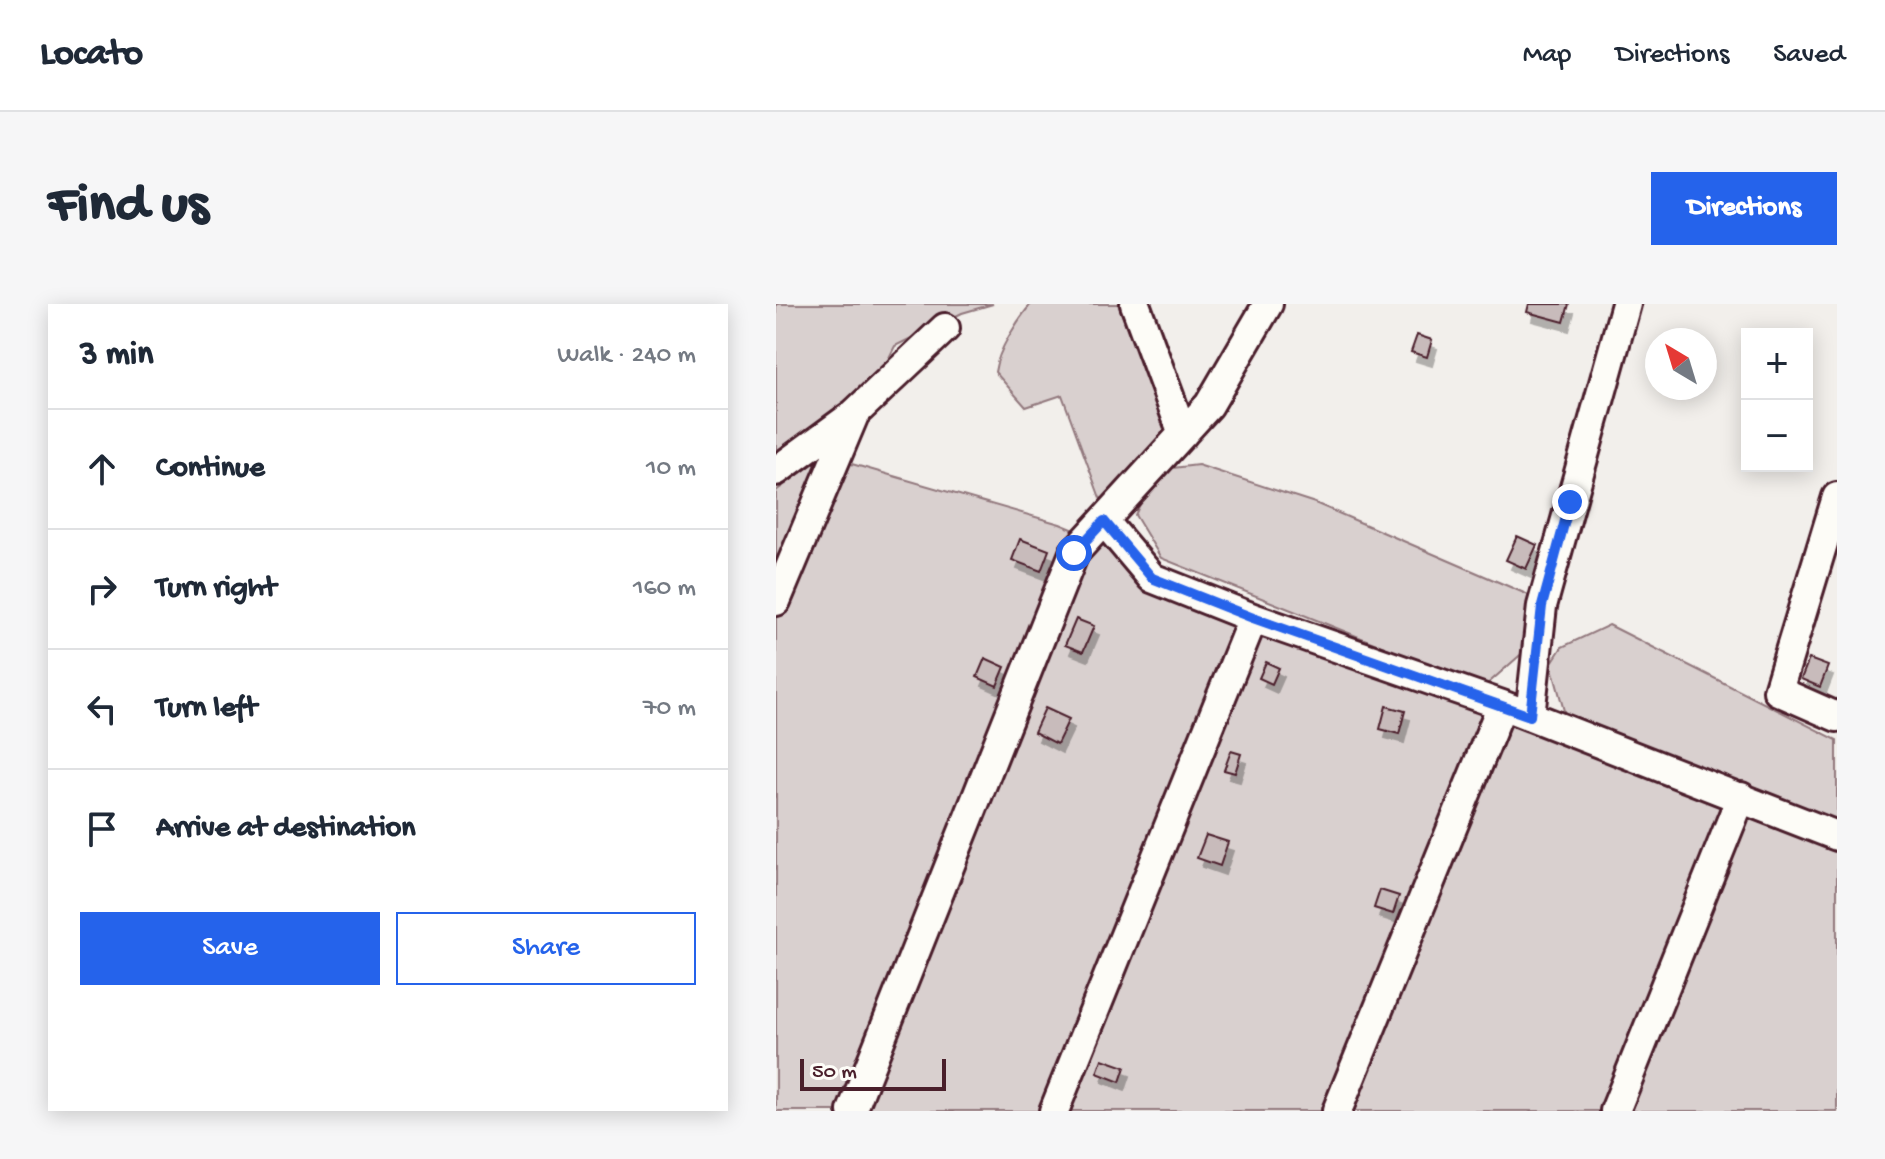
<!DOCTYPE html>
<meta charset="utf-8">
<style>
body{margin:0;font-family:"Gochi Hand",sans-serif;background:#f6f6f7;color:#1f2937}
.controls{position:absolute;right:24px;top:24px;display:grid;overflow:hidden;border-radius:0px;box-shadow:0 4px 20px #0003}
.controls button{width:72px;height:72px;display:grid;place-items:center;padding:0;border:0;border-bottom:2px solid #e0e1e3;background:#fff;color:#1f2937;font:40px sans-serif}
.compass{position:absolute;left:869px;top:24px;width:72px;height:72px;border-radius:50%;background:#fff;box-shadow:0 4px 20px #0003;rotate:322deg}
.scale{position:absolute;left:24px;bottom:20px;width:146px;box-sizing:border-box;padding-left:8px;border:4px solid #4a1f2b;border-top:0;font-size:22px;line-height:28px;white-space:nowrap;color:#4a1f2b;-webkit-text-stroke:6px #fdfcf7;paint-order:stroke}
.stop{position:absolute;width:24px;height:24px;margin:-18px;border:6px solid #2563eb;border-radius:50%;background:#fff}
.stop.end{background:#2563eb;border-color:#fff;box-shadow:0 2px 8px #0008}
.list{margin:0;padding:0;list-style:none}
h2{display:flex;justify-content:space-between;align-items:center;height:104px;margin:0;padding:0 32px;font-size:34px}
h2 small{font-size:26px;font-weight:400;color:#747a83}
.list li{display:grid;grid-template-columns:52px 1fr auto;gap:24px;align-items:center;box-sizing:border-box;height:120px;padding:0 32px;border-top:2px solid #e0e1e3}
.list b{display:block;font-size:30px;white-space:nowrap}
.list em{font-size:26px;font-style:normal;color:#747a83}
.actions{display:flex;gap:16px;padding:24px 32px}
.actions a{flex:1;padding:18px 0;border:2px solid #2563eb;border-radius:0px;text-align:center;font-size:28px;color:#2563eb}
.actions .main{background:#2563eb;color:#fff}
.icon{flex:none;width:44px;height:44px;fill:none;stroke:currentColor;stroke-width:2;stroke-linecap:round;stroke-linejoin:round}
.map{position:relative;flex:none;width:1061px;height:807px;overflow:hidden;border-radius:0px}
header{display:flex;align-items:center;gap:48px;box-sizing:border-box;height:112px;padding:0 40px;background:#fff;border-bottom:2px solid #e0e1e3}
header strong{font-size:38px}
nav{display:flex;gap:44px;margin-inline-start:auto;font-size:28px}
.intro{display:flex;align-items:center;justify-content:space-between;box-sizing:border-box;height:192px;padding:0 48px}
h1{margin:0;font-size:56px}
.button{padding:20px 36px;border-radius:0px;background:#2563eb;color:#fff;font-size:28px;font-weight:700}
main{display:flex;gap:48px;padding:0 48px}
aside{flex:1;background:#fff;border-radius:0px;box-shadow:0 4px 20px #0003}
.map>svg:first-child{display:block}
.green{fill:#d9d0cf;stroke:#92787d;stroke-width:2}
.building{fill:#c8bbbb;stroke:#4a1f2b;stroke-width:2;filter:url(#shadow)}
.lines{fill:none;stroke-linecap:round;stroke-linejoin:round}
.minor-casing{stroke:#4a1f2b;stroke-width:34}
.minor{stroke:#fdfcf7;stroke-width:28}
.route{stroke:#2563eb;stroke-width:10}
</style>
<header>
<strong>Locato</strong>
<nav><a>Map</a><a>Directions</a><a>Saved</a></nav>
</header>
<div class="intro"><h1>Find us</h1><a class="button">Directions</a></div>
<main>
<aside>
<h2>3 min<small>Walk · 240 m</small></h2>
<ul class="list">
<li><svg class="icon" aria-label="ahead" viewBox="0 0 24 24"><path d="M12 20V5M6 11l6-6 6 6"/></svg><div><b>Continue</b></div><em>10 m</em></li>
<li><svg class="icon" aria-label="right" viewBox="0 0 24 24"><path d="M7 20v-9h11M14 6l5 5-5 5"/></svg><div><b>Turn right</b></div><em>160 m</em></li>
<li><svg class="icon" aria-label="left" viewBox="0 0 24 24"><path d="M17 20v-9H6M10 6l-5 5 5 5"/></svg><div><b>Turn left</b></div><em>70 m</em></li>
<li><svg class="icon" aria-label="arrive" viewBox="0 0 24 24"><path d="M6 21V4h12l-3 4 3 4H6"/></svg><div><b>Arrive at destination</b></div></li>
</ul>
<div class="actions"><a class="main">Save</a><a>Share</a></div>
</aside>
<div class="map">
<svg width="1061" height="807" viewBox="0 0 1061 807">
<defs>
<filter id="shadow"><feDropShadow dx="5" dy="9" stdDeviation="0" flood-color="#0004"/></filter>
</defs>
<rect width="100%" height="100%" fill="#f2efeb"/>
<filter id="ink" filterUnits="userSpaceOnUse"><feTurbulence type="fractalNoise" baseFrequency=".0125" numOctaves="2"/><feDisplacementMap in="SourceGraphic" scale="16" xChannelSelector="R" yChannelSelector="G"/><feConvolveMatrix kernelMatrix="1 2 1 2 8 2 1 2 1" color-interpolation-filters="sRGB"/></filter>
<g filter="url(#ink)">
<!-- green -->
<path class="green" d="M0 0H217L186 9 119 42 86 107 0 153Z
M255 0H342L392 131 334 196 324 194 286 91 250 103 219 68C222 46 241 17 255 0Z
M48 152 284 220 1061 538V807H0V187Z
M422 161 539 199 755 292 750 346 708 383 385 254 359 211 380 166Z
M833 321 1061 436V522L790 414 775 360 786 343Z"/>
<!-- building -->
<path class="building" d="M753 0H793L788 18 751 8Z
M641 31 656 36 651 53 635 48Z
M741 232 761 241 750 265 730 256Z
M244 235 273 246 265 267 236 256Z
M300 315 318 322 307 348 289 341Z
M209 354 229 363 221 382 201 373Z
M1033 355 1052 362 1044 383 1025 375Z
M490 358 503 364 496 380 483 374Z
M610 402 629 407 623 430 604 425Z
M269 404 293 415 281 440 258 428Z
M455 447 465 450 459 469 448 466Z
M430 531 452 538 444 562 421 554Z
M604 586 623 592 617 610 598 604Z
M326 755 349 763 344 778 321 769Z"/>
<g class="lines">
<defs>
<path id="minor" d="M359 0 407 130
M0 167 78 110 169 24
M1061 193 1002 387 1061 413
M328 217 376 274 477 314 726 401 1061 532
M0 297 78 111
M754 412 766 302 850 0
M76 807 298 249 433 101 492 0
M278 807 477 314
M561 807 726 401
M839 807 965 493"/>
</defs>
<!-- minor casing -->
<use href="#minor" class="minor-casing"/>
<!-- minor -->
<use href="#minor" class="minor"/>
</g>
</g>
<g class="lines" filter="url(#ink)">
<!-- route -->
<path class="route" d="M298 249 328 217 376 274 477 314 754 412 766 302 794 198"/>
</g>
</svg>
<div class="controls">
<button>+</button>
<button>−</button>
</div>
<svg class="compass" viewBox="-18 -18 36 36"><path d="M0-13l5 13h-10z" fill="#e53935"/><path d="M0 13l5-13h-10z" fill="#747a83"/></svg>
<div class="scale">50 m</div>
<div class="stop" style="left:298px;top:249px"></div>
<div class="stop end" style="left:794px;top:198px"></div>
</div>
</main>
